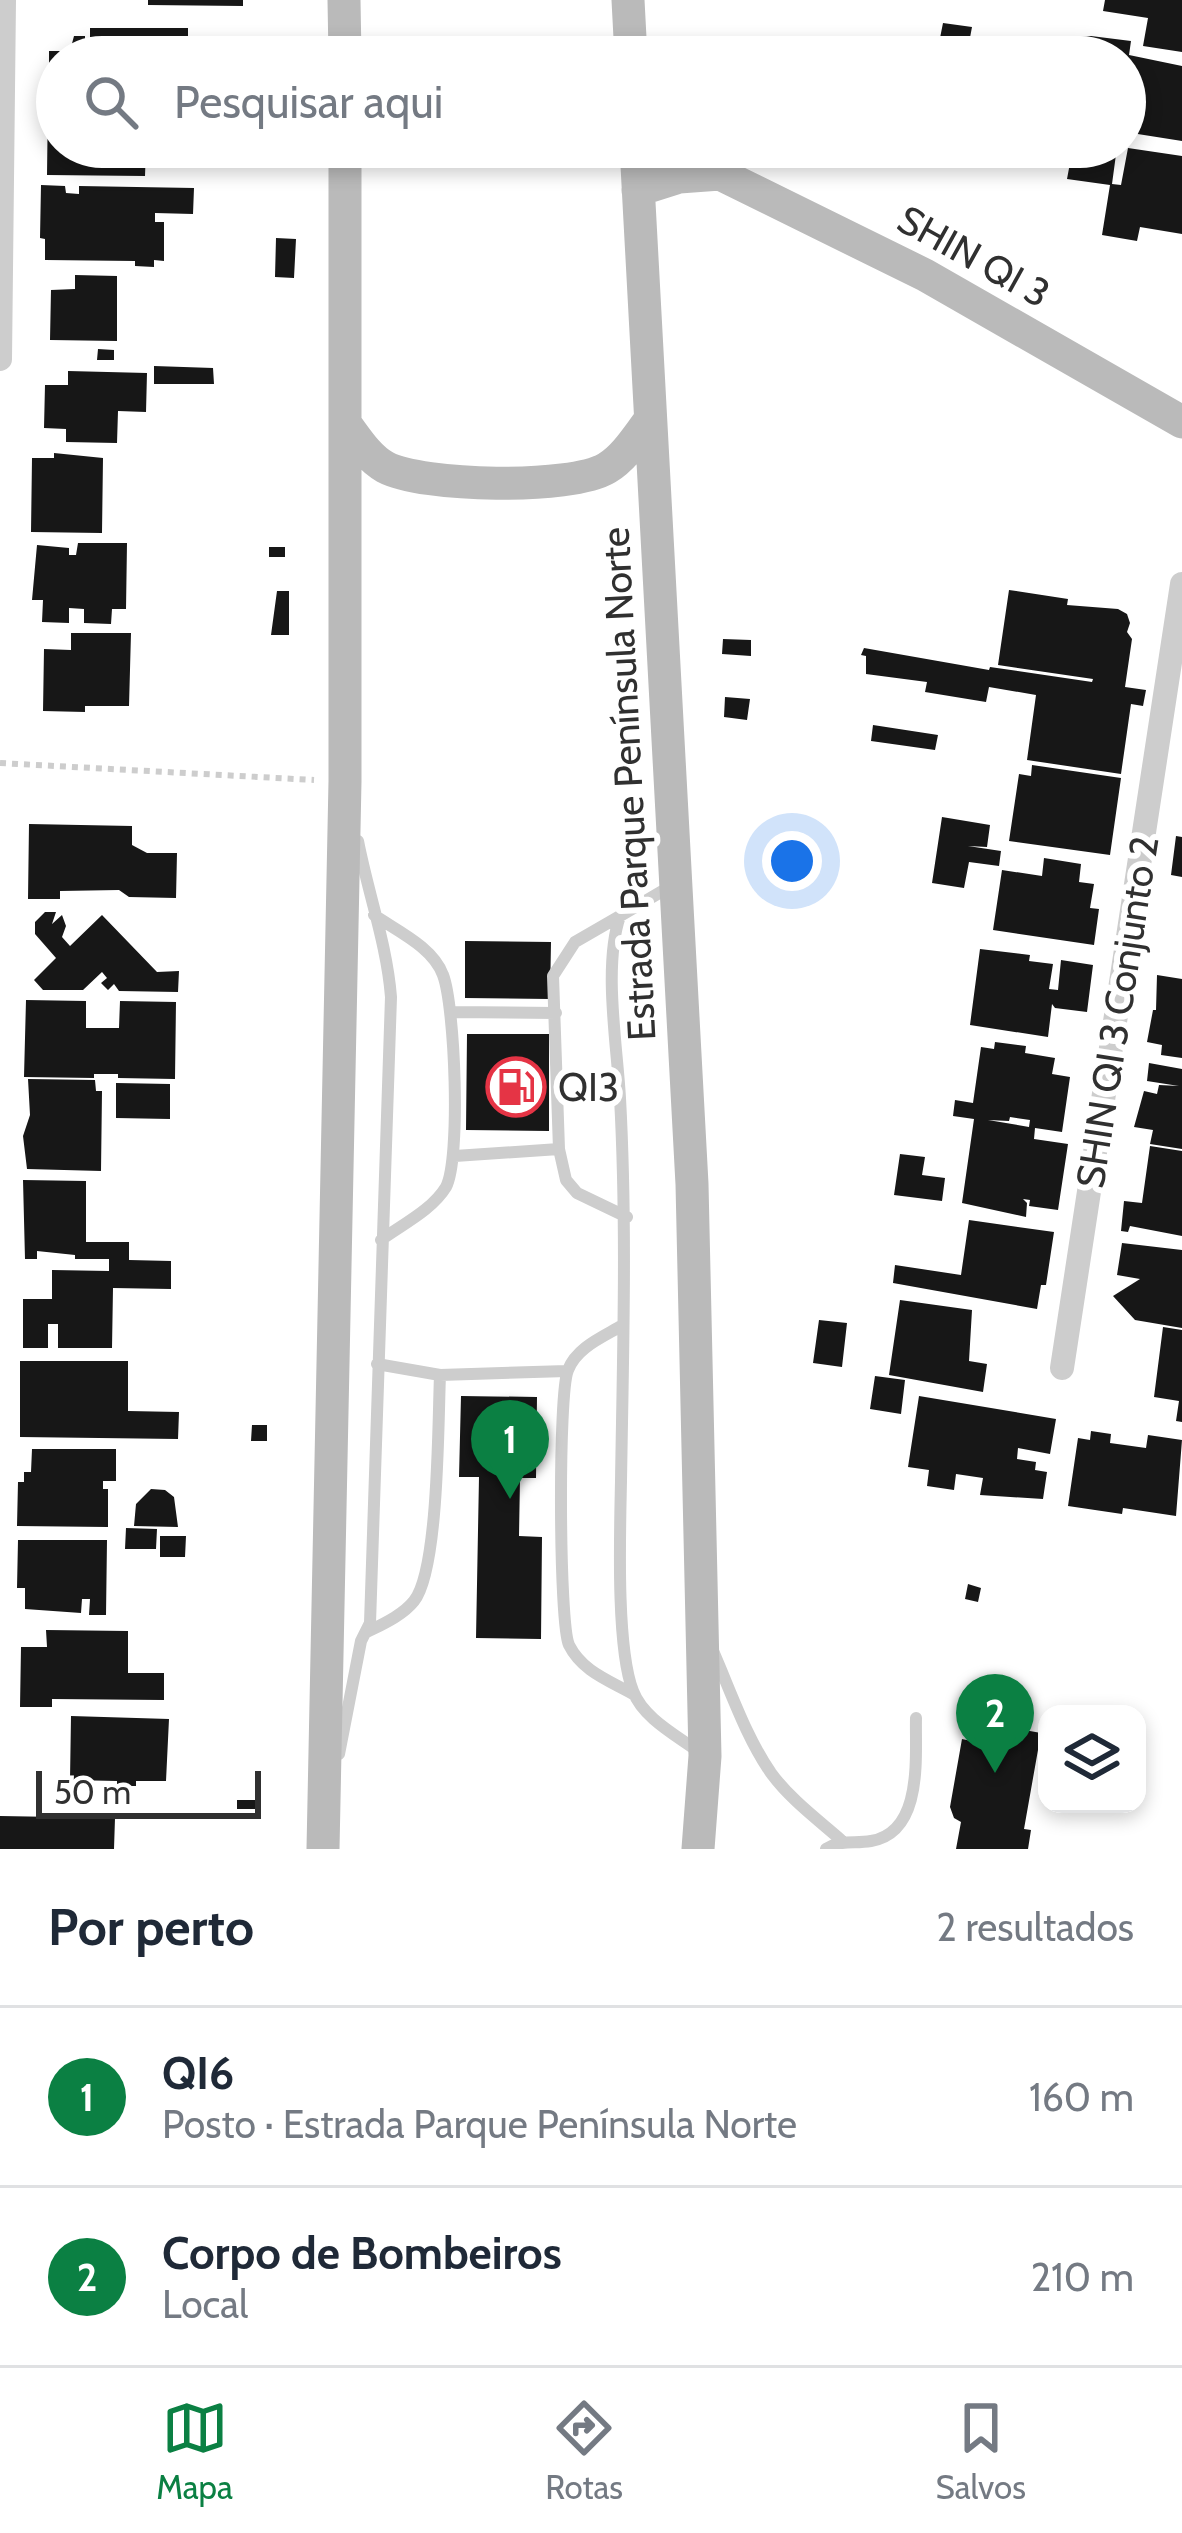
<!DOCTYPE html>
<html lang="pt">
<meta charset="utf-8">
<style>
body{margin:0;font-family:Cabin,sans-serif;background:#f6f6f7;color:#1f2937}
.controls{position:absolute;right:36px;bottom:36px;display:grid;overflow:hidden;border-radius:24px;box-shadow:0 6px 18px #0003}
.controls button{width:108px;height:108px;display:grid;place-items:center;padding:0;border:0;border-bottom:3px solid #e0e1e3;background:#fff;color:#1f2937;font:60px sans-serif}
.scale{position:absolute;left:36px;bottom:30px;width:225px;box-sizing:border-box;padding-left:12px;border:6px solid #303030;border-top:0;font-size:33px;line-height:42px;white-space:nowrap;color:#303030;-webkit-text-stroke:9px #fff;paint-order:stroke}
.you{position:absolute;left:792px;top:861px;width:42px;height:42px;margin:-30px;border:9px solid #fff;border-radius:50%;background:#1a73e8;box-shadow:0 0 0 18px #1a73e833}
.badge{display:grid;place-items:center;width:78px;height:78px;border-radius:50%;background:#0b8043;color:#fff;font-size:39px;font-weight:700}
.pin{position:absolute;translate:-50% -99px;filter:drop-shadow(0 3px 6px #0008)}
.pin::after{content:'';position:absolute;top:63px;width:42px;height:36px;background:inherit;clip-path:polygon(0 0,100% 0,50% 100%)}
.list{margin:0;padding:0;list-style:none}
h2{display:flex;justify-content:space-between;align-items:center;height:156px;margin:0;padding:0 48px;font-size:51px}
h2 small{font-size:39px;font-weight:400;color:#747a83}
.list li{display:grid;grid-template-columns:78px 1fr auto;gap:36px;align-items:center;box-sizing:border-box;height:180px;padding:0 48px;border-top:3px solid #e0e1e3}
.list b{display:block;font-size:45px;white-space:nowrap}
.list p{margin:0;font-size:39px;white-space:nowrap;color:#747a83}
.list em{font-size:39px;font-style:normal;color:#747a83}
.icon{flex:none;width:66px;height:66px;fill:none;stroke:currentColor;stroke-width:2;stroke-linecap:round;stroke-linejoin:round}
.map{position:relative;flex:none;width:1182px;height:1849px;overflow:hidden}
.search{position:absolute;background:#fff;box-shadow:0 6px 18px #0003;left:36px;right:36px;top:36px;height:132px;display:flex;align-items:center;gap:30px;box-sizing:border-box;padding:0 42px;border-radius:66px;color:#747a83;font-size:45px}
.sheet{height:516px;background:#fff}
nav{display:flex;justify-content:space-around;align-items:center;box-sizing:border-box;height:168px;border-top:3px solid #e0e1e3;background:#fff;font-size:33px;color:#747a83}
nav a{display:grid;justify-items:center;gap:6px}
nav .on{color:#0b8043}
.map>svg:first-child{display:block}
.building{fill:#171717;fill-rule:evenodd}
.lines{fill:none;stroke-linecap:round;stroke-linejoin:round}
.path{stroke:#cdcdcd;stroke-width:6;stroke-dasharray:6 6;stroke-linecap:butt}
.lane{stroke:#cdcdcd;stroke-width:12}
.street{stroke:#cdcdcd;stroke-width:24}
.secondary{stroke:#bababa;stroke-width:33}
.labels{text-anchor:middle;stroke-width:12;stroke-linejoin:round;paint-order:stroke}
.street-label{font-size:39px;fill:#303030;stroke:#fff}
.poi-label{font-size:39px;fill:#303030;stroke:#fff;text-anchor:start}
</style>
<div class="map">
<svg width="1182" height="1849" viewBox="0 0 1182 1849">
<rect width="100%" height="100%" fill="#fff"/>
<!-- building -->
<path class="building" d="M148 0H243V6L148 5Z
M1105 0H1182V52L1143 46 1148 18 1103 11Z
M943 23 972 27 969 43 940 38Z
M90 28H188V57H90Z
M74 36H85V45H79V53H89V57H57V78H49V51H70Z
M1091 36 1131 41 1129 55 1182 66V141L1125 132V93L1137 95 1139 81 1125 79V57H1078L1079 37Z
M1012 37 1053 44 1051 57 1010 55Z
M48 96H57V147H146L145 176 47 175Z
M1073 147H1117L1112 184 1121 185 1128 148 1182 156V234L1140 227 1137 241 1102 235 1110 185 1067 179Z
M41 185 65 186 66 193 79 194V186L194 188 193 214 155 213V222H164V261L154 260V267L135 266V261L45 260V239L40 238Z
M276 238 296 239 294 278 275 277Z
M75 275 117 276V341L50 340 51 290 75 289Z
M98 349 114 350V360H97Z
M154 366 213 368 214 384H154Z
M68 371 147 373 146 412 118 411 117 443 66 442V429L44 428 45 385H68Z
M54 453 103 458 102 533 31 532 32 458H54Z
M78 543H127L126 609H112L111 624 84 623V609L69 608V623L42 622 43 600H32L37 545 69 548V555H76Z
M269 547H285V557H269Z
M1009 590 1068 599 1067 605 1118 609 1127 614 1130 623 1127 632 1132 639 1125 687 1146 690 1143 706 1131 704 1121 774 1027 760 1036 695 989 687 986 702 925 692 927 682 866 674V656L861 655 864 648 989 670 990 667 1092 682 1093 679 998 665Z
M277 591H289V635H271Z
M71 633H131L129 706H85V712L43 711 44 649 71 650Z
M723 639 751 640V656L722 654Z
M725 697 750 699 747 720 724 717Z
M873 725 938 735 935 750 871 741Z
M1032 765 1121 778 1110 855 1009 841 1019 774 1031 776Z
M942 817 990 825 987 847 968 846 1001 851 999 866 969 862 964 888 932 883Z
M29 824 132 826V845L147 853H177L176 898 129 897 119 890 60 891V899H28Z
M1176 836 1182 837V877L1171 875Z
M1044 858 1081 864 1079 882 1094 884 1090 908 1099 909 1094 945 993 930 1002 870 1042 876Z
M45 912H56L52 924 62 915 66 926 62 937 70 946 102 915 157 972 179 971 178 992 119 991 114 984 108 990 101 983 107 978 102 972 83 990H43L34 980 56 958 35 934V922Z
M465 941 551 942 550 999 465 998Z
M980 949 1030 955 1029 961 1053 964 1049 989 1058 990 1061 960 1093 965 1087 1012 1055 1008 1052 1004 1048 1037 970 1025Z
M1157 975 1182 979V1058L1161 1055 1162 1045 1147 1042 1153 1010H1156Z
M26 1000 86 1001V1028H119L120 1001 176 1002 175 1079 118 1078V1074H94V1078L24 1077Z
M467 1034H549V1131L466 1130Z
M995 1042 1026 1046 1025 1053 1055 1058 1052 1074 1070 1077 1062 1132 1035 1128 1034 1139 1068 1144 1058 1210 1029 1206 1030 1200 1023 1199 1027 1203 1026 1217 962 1203 974 1119 953 1116 955 1100 973 1103 981 1047 994 1049ZM1010 1117 1030 1120 1029 1127 988 1120 1009 1121Z
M1149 1063 1182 1069V1149L1150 1144 1153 1130 1134 1127 1144 1091 1157 1094 1159 1085 1179 1086 1147 1081Z
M28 1079 95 1080 96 1091H102L101 1171 27 1169 23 1136 30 1115Z
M116 1083 170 1084V1119L116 1118Z
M1150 1146 1182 1151V1236L1130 1226 1128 1232 1121 1231 1124 1201 1142 1203Z
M900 1154 925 1157 922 1175 945 1178 942 1201 894 1195Z
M23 1180 86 1181V1242H129V1260L171 1261V1289L113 1288 112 1348H58V1324H48V1348H23V1299H52V1270L109 1271V1259H75V1255L37 1251V1259H25Z
M969 1220 1054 1232 1046 1285H1041L1037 1309 893 1283 895 1265 961 1275Z
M1122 1243 1182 1250V1328L1135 1320 1113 1296 1140 1279 1117 1275Z
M900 1300 972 1310 969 1361 987 1364 983 1392 889 1375Z
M819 1320 847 1323 842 1367 813 1363Z
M1163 1327 1182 1330V1422L1176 1421 1179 1401 1154 1397Z
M20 1361H128V1411L179 1412 178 1439 20 1437Z
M875 1376 905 1380 901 1414 870 1409Z
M461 1396 537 1397 536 1478H520L519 1536 542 1537 541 1639 476 1638 479 1477H459Z
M919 1396 1056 1419 1050 1454 1018 1448 1017 1459 1036 1462 1035 1470 1047 1472 1043 1499 980 1495 983 1478 956 1474 954 1490 927 1486 929 1470 908 1467Z
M252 1425H267V1441H251Z
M1091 1431 1111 1434 1110 1443 1146 1448 1148 1435 1182 1440 1176 1516 1123 1508 1122 1514 1068 1506 1078 1438 1090 1440Z
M32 1449H116V1481H103V1489H108V1527L17 1526 18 1482H24V1472H31Z
M151 1489 165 1490 174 1497 178 1527 134 1526 136 1504Z
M126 1528 157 1529 156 1549H125Z
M160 1536H186L185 1557H160Z
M18 1540H107L106 1615H89L90 1599H82L81 1613 25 1609V1588H17Z
M968 1584 981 1588 978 1602 965 1599Z
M46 1630 128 1631V1673H164V1700L52 1699V1707H20L21 1647H47Z
M71 1716 169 1719 166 1781H136V1786H117V1781L70 1780Z
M974 1721 1041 1733 1024 1829 1031 1830 1028 1849H956L961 1822 954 1818 950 1807 962 1739 971 1741Z
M237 1800H257V1809H237Z
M0 1816 115 1818 114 1849H0Z"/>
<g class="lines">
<!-- path -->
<path class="path" d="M0 763 314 780"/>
<!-- lane -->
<path class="lane" d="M671 886 620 916C603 966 617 1044 620 1098 627 1226 623 1353 621 1481 620 1532 616 1647 633 1691 643 1718 676 1735 699 1752
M374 915C397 931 433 947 443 975 455 1006 461 1159 446 1187 432 1210 403 1224 381 1240
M620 916 575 942 553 976 559 1149 566 1180 577 1193 627 1217
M450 1012 556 1013
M455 1156 559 1149
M623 1325C603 1337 577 1347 568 1370 558 1393 559 1624 569 1645 582 1671 608 1680 633 1694
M440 1375 567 1371
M367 1632C383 1624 403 1615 414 1601 439 1570 438 1420 440 1375L377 1364
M713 1651C731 1692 746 1737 771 1773 790 1799 817 1819 841 1840
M339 1754 361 1641 370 1623 391 997C387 945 368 893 358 841
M826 1849C843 1839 853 1844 871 1841 924 1832 915 1755 916 1718"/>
<!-- street -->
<path class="street" d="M0 359 4 0
M1062 1368 1182 584"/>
<!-- secondary -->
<path class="secondary" d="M344 0 345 57
M628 0 631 57
M636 147 692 1184 705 1756 698 1849
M686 147 720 174 925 275 1182 422
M638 190 679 177 720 174
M347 426C358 441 369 458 385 467 422 487 571 490 607 468 625 457 637 437 650 420
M323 1849 345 781V147"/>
</g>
<!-- icons -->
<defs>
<symbol id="fuel-ring" viewBox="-11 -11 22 22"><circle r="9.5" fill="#fff" stroke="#e53445" stroke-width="1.5"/><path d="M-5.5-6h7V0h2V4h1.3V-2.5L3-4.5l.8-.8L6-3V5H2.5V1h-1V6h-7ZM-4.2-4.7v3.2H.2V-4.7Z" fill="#e53445"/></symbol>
</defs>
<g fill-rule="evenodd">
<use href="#fuel-ring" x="483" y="1054" width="66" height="66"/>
</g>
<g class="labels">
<!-- street labels -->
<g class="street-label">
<text transform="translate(974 256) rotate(29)" y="14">SHIN QI 3</text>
<text transform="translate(628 784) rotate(-93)" y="14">Estrada Parque Península Norte</text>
<text transform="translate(1117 1012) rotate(-81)" y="14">SHIN QI 3 Conjunto 2</text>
</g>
<!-- poi labels -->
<g class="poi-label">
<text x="558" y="1101">QI3</text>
</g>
</g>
</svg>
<div class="controls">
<button><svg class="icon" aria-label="layers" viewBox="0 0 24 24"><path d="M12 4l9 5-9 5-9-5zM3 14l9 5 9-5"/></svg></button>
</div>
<div class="scale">50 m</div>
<div class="you"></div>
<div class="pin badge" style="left:510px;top:1499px">1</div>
<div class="pin badge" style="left:995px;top:1773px">2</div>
<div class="search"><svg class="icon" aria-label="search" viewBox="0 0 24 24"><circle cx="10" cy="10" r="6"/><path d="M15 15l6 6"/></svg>Pesquisar aqui</div>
</div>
<section class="sheet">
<h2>Por perto<small>2 resultados</small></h2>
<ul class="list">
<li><span class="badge">1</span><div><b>QI6</b><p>Posto · Estrada Parque Península Norte</p></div><em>160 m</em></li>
<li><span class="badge">2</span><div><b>Corpo de Bombeiros</b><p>Local</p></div><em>210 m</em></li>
</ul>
</section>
<nav>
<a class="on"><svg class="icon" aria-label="map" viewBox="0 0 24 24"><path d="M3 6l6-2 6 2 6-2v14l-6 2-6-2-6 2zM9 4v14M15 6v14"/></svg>Mapa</a>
<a><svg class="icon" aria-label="directions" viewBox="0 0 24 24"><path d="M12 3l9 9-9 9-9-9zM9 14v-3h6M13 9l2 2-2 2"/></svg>Rotas</a>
<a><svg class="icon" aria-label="saved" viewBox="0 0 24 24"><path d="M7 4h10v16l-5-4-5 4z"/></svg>Salvos</a>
</nav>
